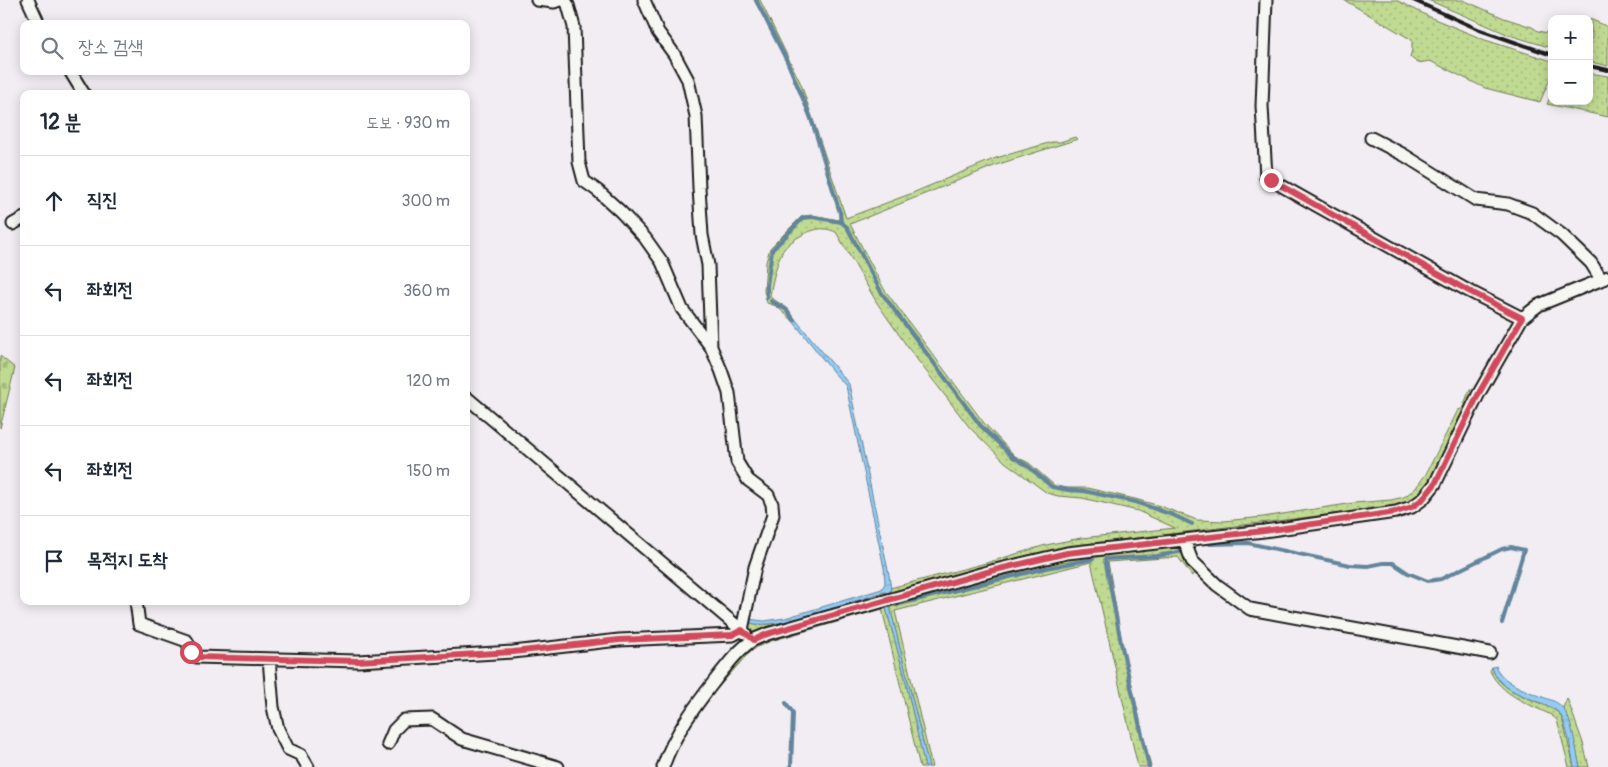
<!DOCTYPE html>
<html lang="ko">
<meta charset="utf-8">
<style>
body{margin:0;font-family:Pangolin,"Poor Story",sans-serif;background:#f6f6f7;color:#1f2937}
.controls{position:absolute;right:15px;top:15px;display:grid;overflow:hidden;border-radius:10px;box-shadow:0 2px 12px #0003}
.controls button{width:45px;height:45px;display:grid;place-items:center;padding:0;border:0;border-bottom:1px solid #e0e1e3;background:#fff;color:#1f2937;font:25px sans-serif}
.stop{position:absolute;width:15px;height:15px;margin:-11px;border:4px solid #d1495b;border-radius:50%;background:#fff}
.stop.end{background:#d1495b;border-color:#fff;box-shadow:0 1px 5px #0008}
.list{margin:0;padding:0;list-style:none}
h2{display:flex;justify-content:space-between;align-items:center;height:65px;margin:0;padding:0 20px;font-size:21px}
h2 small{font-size:16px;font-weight:400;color:#747a83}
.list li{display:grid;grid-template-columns:32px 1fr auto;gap:15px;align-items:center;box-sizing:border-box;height:90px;padding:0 20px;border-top:1px solid #e0e1e3}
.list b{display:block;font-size:19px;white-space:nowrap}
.list em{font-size:16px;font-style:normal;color:#747a83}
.icon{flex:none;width:28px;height:28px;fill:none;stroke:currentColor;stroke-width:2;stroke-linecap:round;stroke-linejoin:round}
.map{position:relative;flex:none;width:1608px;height:767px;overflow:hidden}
.search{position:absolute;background:#fff;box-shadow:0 2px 12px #0003;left:20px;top:20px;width:450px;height:55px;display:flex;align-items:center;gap:12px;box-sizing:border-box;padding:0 18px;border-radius:10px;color:#747a83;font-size:19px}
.panel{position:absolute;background:#fff;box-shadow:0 2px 12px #0003;left:20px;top:90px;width:450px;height:515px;border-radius:10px}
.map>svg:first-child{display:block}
.grass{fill:url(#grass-dots);stroke:#6e7b56}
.cemetery{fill:url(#cemetery-stones);stroke:#6e7b56}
.water{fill:url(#water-ripples);stroke:#63859c}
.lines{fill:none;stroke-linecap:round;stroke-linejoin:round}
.stream{stroke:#63859c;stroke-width:4}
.street-casing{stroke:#1c1c1c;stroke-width:15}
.street{stroke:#f6f6f2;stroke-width:11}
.rail{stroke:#1c1c1c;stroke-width:4}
.route{stroke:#d1495b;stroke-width:6}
</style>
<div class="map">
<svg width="1608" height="767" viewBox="0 0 1608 767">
<defs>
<pattern id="grass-dots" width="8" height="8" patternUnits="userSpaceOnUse" patternTransform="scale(1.25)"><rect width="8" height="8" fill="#c0da91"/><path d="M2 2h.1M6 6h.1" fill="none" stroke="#a4ba7c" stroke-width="1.8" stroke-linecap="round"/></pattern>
<pattern id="cemetery-stones" width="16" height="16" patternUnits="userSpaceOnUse" patternTransform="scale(1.25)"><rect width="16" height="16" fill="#c0da91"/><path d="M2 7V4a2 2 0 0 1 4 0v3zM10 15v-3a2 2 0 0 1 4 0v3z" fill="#a4ba7c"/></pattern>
<pattern id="water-ripples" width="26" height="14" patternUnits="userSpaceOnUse" patternTransform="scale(1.25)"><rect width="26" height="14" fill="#93cbf2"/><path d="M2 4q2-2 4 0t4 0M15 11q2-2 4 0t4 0" fill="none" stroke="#7eaecf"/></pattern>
</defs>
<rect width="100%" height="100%" fill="#f1edf3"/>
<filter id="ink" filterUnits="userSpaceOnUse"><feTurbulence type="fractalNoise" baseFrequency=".02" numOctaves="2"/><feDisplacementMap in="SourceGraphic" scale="10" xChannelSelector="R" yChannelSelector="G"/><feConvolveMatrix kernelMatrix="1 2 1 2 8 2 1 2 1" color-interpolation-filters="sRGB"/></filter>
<g filter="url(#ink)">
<!-- grass -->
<path class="grass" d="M754 0H760L801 84 846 218 910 194 996 158 1052 142H1060L1075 137 1078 139 999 164 850 224 884 289 984 423 1015 456 1029 463 1055 486 1067 488H1087L1135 499 1160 506 1197 520 1224 521 1263 517 1354 503 1391 500 1404 497 1415 489 1426 474 1458 410 1462 409 1470 389 1472 396C1457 424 1440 474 1417 495 1410 502 1401 505 1392 507L1070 546 1025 557 751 635 748 624V619L750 623C778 631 854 601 884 592L889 593 890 588 986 563 1046 545 1081 538 1175 528 1138 511 1082 498 1058 496 1047 493 1005 462 970 428 909 349 877 303 836 232C833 231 829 229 825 229 813 227 792 239 784 249 778 257 771 286 770 297L787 308 796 320 792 317V320L776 306 767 303 764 291 765 278 766 262 770 248 802 216 813 215 839 220V213C824 162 809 110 786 61 776 41 765 20 754 0Z
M1344 0H1396L1432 18 1485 40 1552 61V74L1540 102 1485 88 1430 61 1418 63 1410 57 1412 50V40Z
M1428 0H1463L1504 18 1532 27 1538 31 1552 34V48L1509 35Z
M1590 19 1608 27V66L1591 62 1590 52 1592 36Z
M1589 73 1608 76V117L1547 104 1552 93V101H1589Z
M1181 547 1195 570 1192 576 1178 557 1108 562 1122 642 1151 767H1138L1091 562 895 611 932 767H929L890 607 886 608 904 674 925 767H920L882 609 771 641 757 647 746 656 716 690 683 736 686 725 743 654 756 644 770 638 891 603 1082 556 1092 554 1094 557 1103 556 1106 553Z
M1492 667C1498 694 1539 699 1559 713L1563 721 1574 767H1569L1557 720 1551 715C1529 704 1501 695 1490 671Z
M1567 698 1583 743 1589 767H1580L1569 721 1563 708Z"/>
<!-- cemetery -->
<path class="cemetery" d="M0 356 15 368 0 428Z"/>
<!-- water -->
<path class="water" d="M791 317 796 320 849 384 889 575 891 590 889 593 884 592C854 601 778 631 750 623L748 619 764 621 785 618 882 589 885 583 884 568 846 386 833 372 792 320Z
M890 607 929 767H925L904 674 886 608Z
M1497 666 1496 668C1506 685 1528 691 1545 698 1551 700 1558 702 1562 707 1573 720 1576 751 1580 767H1574C1571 752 1568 727 1560 714 1556 709 1549 707 1544 704 1525 696 1497 689 1492 667Z"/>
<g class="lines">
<!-- stream -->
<path class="stream" d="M756 0 787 61 811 118 840 213 841 222 847 227 881 292 980 425 1013 457 1028 466 1052 487 1068 490 1084 491 1135 502 1173 515 1192 524
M767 298V285L772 250 803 218 812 217 841 222
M771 301 787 310 794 320
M1210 544 1248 543 1350 565 1368 566 1383 563H1393L1408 573 1428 581 1441 579 1502 549 1511 547 1524 550 1502 623
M896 605 1046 568 1093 559
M786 703 793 713 791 767
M1149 767 1121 643 1105 559 1157 556 1184 551"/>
<defs>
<path id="street" d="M28 0 39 24
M537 0 554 2 561 0
M644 0 658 32 674 54 688 80 696 116 699 188 702 235 708 265 711 347
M1266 0 1262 106 1266 177 1465 289 1522 318
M70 71 84 94
M1371 138 1404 155 1476 200 1508 204 1532 213 1562 235 1591 263 1601 279
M13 224 24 218
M466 397 745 633
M1184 540 1192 561 1217 585 1250 609 1490 653
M136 601 139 624 187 641 191 652 196 657 358 661 513 652 619 640 733 635 742 630 755 567 773 515 772 504 768 495 748 480 737 462 729 393 721 370 711 347 682 309 662 262 645 238 621 212 598 191 584 181 579 162 574 27 568 5 565 0
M269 659 273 707 278 729 288 749 301 755 308 767
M388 744 394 730 404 720 432 719 462 739 558 767
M663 767C674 734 695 706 716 679 727 665 738 650 753 640 757 638 763 636 767 634L991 571 1067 553 1264 531 1396 512 1412 507 1423 499 1435 484 1479 393 1522 318 1539 305 1608 277"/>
</defs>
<!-- street casing -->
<use href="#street" class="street-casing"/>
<!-- street -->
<use href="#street" class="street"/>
<!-- rail -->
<path class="rail" d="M1413 0 1480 30 1552 55
M1589 66 1608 70"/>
</g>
</g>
<g class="lines" filter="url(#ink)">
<!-- route -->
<path class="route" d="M191 652 196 657 358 661 513 652 619 640 732 635 742 630 754 640 767 634 991 571 1067 553 1264 531 1396 512 1412 507 1423 499 1435 484 1479 393 1522 318 1465 289 1271 180"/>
</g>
</svg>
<div class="controls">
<button>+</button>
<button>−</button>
</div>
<div class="stop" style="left:191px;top:652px"></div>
<div class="stop end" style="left:1271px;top:180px"></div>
<div class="search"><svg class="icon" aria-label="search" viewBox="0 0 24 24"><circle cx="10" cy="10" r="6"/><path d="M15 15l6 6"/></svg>장소 검색</div>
<section class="panel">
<h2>12 분<small>도보 · 930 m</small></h2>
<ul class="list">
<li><svg class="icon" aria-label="ahead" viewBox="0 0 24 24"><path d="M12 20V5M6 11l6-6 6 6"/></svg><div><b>직진</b></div><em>300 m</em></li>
<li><svg class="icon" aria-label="left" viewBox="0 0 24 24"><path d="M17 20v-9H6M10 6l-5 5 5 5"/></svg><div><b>좌회전</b></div><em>360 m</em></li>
<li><svg class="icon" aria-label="left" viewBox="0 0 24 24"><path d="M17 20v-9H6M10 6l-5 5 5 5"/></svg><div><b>좌회전</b></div><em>120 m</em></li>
<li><svg class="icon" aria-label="left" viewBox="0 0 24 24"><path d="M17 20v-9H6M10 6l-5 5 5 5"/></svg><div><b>좌회전</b></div><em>150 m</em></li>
<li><svg class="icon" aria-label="arrive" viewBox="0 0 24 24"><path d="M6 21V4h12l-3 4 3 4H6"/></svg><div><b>목적지 도착</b></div></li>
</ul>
</section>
</div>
